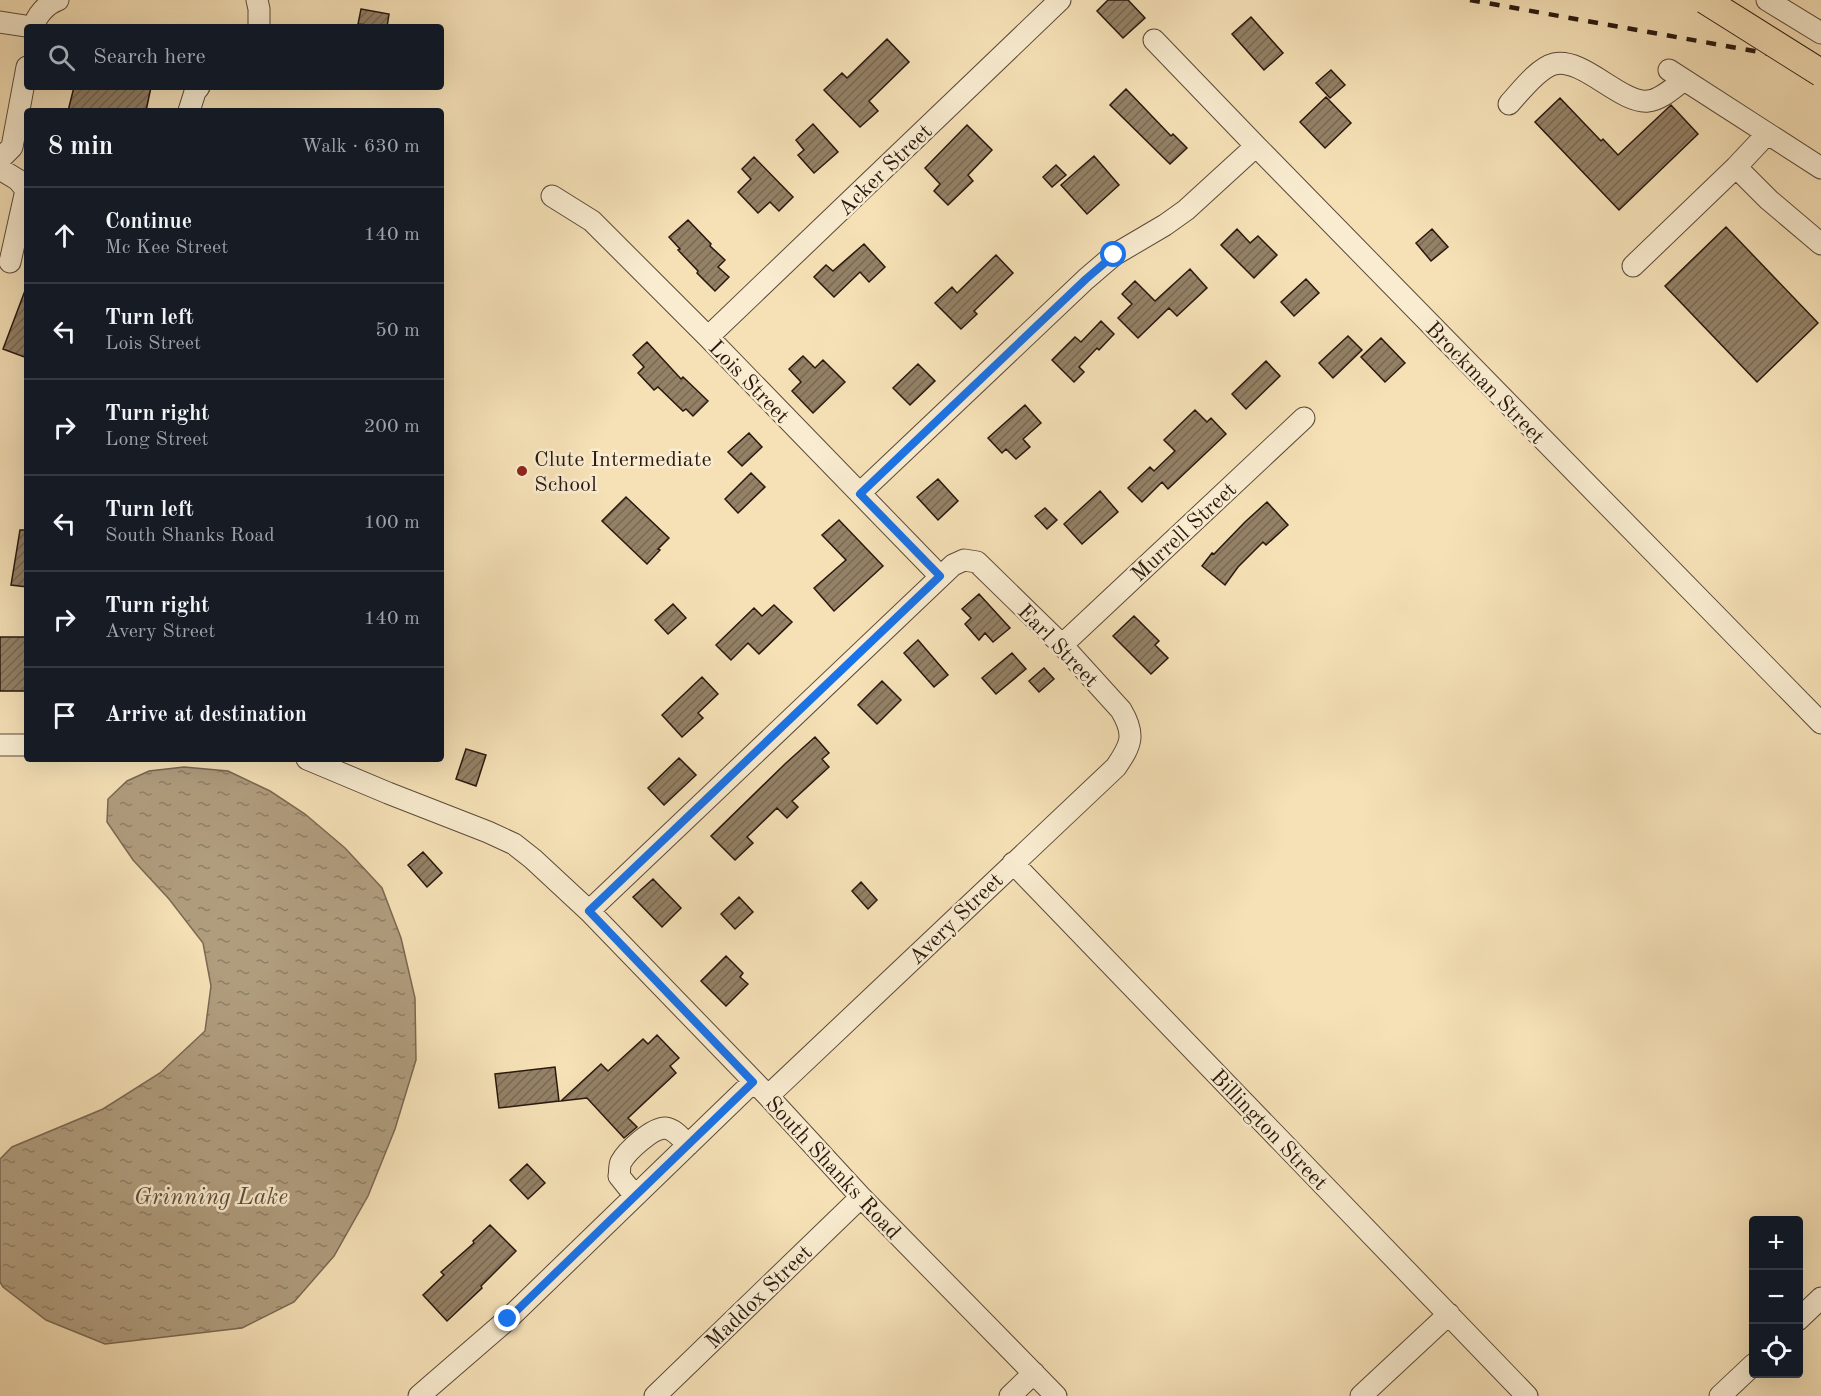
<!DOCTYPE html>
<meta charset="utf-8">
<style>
body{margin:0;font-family:"Old Standard TT",serif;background:#242831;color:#f1f3f6}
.controls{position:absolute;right:18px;bottom:18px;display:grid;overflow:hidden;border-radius:6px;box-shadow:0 6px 24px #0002}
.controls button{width:54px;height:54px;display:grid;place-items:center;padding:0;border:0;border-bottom:2px solid #363941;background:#171b24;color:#f1f3f6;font:30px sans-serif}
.stop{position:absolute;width:18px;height:18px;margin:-14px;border:4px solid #1a73e8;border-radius:50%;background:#fff}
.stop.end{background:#1a73e8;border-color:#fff;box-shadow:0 2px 6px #0008}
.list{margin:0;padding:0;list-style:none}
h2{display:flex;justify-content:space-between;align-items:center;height:78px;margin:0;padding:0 24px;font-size:26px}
h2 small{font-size:20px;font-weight:400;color:#9ea1a6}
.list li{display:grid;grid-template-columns:39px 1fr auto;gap:18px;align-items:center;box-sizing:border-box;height:96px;padding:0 24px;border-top:2px solid #363941}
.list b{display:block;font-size:22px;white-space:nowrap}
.list p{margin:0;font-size:20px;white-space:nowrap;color:#9ea1a6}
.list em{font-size:20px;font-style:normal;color:#9ea1a6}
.icon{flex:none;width:33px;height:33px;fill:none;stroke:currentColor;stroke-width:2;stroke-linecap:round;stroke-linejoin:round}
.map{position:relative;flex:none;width:1821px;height:1396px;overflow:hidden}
.search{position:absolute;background:#171b24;box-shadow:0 6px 24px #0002;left:24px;top:24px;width:420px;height:66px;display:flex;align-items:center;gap:15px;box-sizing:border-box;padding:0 21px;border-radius:6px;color:#9ea1a6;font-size:22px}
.panel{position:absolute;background:#171b24;box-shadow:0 6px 24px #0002;left:24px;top:108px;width:420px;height:654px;border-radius:6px}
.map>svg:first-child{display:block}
.water{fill:url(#water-ripples);stroke:#7a6852;stroke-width:1.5}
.building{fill:url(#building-hatch);stroke:#29180f;stroke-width:1.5}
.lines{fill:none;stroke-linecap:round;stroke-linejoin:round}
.minor-casing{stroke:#5c4a39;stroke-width:23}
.minor{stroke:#f9ecd0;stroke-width:21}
.rail{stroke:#29180f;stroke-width:4.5;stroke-dasharray:10 10;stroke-linecap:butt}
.major-bridge-casing{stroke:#29180f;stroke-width:29;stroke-linecap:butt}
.major-bridge{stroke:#f6e1b7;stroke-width:27}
.route{stroke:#1a73e8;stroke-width:8}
.poi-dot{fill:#8f2418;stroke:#f9ecd0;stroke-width:2}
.labels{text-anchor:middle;stroke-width:5;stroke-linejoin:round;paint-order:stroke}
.street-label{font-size:22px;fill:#29180f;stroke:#f9ecd0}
.poi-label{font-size:22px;fill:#29180f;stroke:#f9ecd0;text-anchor:start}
.water-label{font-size:24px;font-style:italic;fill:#5f4d3b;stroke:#f9ecd0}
</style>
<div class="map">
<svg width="1821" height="1396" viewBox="0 0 1821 1396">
<defs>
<pattern id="water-ripples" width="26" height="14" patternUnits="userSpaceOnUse" patternTransform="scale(1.5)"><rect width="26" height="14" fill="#b09d7e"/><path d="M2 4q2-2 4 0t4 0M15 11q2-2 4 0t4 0" fill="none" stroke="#8f7f66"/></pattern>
<pattern id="building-hatch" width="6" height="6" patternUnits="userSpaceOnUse" patternTransform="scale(1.5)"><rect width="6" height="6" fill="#948166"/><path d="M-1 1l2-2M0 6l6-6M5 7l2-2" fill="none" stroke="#796952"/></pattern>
</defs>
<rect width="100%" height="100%" fill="#f6e1b7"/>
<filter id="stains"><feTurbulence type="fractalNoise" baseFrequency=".00333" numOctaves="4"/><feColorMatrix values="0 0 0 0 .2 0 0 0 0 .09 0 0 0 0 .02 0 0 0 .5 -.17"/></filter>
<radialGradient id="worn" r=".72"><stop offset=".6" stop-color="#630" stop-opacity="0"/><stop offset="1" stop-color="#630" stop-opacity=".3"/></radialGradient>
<!-- water -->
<path class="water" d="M184 767 228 771 270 791 305 814 345 848 382 888 401 938 415 998 416 1060 395 1129 368 1196 334 1256 294 1302 242 1328 105 1344 46 1320 3 1287 0 1282V1159L12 1147 103 1109 160 1073 205 1031 211 986 203 943 169 899 133 860 107 822 108 799 127 781 149 771Z"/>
<!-- building -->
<path class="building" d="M1108 0H1128L1145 18 1123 38 1097 11Z
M361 9 389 14 387 27 358 24Z
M1251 17 1283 53 1264 70 1232 34Z
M887 39 909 62 869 101 878 111 860 127 824 90 842 73 847 78Z
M1331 70 1345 85 1330 98 1316 83Z
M74 87H151L146 111H68Z
M1126 89 1171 136 1173 134 1187 148 1170 164 1110 105Z
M1326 97 1351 123 1325 148 1300 122Z
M1560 98 1601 141 1603 139 1618 155 1671 105 1698 134 1619 210 1535 122Z
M813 124 838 152 814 173 798 155 804 150 796 140Z
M967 125 992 150 968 175 973 181 948 205 934 191 940 184 925 168Z
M1094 156 1119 185 1087 214 1061 185Z
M754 157 793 197 779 211 770 202 758 213 738 192 751 179 742 169Z
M1056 165 1066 175 1052 187 1043 177Z
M688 220 711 244 710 246 725 260 718 267 729 277 715 291 697 273 698 271 678 250 680 249 669 237Z
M1726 227 1818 323 1757 382 1665 286Z
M1237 229 1250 243 1258 236 1277 255 1254 278 1221 245Z
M1432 229 1448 247 1431 261 1416 243Z
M864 244 885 267 869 282 860 272 834 297 814 277 826 265 833 271Z
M996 255 1013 273 974 311 977 314 961 329 935 303 952 287 957 293Z
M1190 269 1207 288 1177 316 1169 308 1138 338 1118 318 1132 304 1122 294 1135 281 1155 301Z
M1306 279 1319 293 1294 316 1281 302Z
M26 288H27V358L3 349Z
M1101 321 1114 334 1099 350 1097 348 1079 367 1084 372 1074 382 1052 360 1075 337 1081 342Z
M1348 336 1362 350 1333 378 1319 363Z
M1381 338 1405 363 1385 382 1361 357Z
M647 342 681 379 683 377 708 401 693 416 686 409 683 411 658 387 654 390 638 373 644 367 633 355Z
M803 356 815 368 823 360 845 382 813 413 792 391 801 382 789 369Z
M1266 361 1280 376 1246 409 1232 394Z
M918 364 935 381 910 405 893 388Z
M1025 405 1041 423 1023 439 1030 447 1016 459 1006 449 1002 453 988 438Z
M1195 410 1207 422 1211 418 1226 434 1168 489 1162 482 1142 502 1128 488 1150 467 1154 471 1175 451 1164 440Z
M749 433 762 447 742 466 728 452Z
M751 473 765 487 738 513 725 499Z
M938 479 958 501 938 520 917 497Z
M1100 491 1118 512 1082 544 1064 524Z
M626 497 669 538 658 549 660 550 647 564 602 521Z
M1267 502 1288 525 1266 545 1263 542 1238 567 1225 585 1202 566 1212 553 1214 554 1245 522Z
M1045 508 1057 520 1047 529 1035 516Z
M839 520 883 566 834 611 814 588 846 560 822 535Z
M20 530H27V587L11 585Z
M979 594 1010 628 993 642 985 633 979 640 965 624 971 618 962 609Z
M673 604 686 618 668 634 655 620Z
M774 605 792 622 759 654 748 643 731 660 716 645 754 608 762 616Z
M1134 616 1159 641 1155 645 1168 658 1151 674 1113 636Z
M0 637H27V691H0Z
M918 640 948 675 934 687 904 653Z
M1012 653 1026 669 996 694 982 678Z
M1044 668 1054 679 1039 692 1029 681Z
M702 677 718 694 698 713 703 718 682 737 662 715Z
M882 681 901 700 877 724 858 705Z
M815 737 829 753 822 759 829 767 792 801 798 807 787 818 777 808 747 837 753 843 735 860 711 836 786 763Z
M466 749 486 755 476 786 456 779Z
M679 758 696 775 664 805 648 788Z
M423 852 442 873 427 887 408 865Z
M653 879 681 908 662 927 633 897Z
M861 882 877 900 868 909 852 891Z
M739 897 753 912 735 929 721 914Z
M726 956 743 973 740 977 748 984 726 1006 701 981Z
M657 1035 679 1058 670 1066 676 1073 628 1118 637 1127 624 1138 587 1098 561 1101 601 1064 608 1071 643 1039 648 1044Z
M555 1067 559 1101 499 1108 495 1074Z
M527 1164 545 1183 528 1199 510 1180Z
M490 1225 516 1251 481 1286 482 1288 447 1321 423 1295 444 1275 441 1272 474 1243 473 1241Z"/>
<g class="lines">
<defs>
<path id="minor" d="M257 0 259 9V27
M1767 0 1821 33
M0 22 32 27
M34 27C36 15 47 4 58 0
M1154 40 1256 146 1821 723
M1669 70 1821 168
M1509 104C1520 92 1538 68 1554 64 1583 57 1621 104 1648 101 1661 100 1674 87 1684 80
M189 111 195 92 199 87
M0 159 12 147 27 67
M1736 167 1769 200 1821 244
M0 169 18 180 27 191
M552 196 592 221 708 337 940 576
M10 262 26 190
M1633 266 1736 167 1767 134
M708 337 1060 0
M860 493 1086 279 1114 255 1165 225 1186 210 1256 146
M1062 645 1304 418
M0 745H27
M307 759 388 793 488 832 514 844 533 859 589 911 768 1096 861 1197 1056 1396
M1013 863 1527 1396
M589 911 953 565 964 560 977 562 1062 645 1121 710C1136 735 1131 745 1116 767L768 1096
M635 1196 619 1176C620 1172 619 1166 621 1162 627 1151 652 1128 665 1128 675 1129 682 1139 688 1145
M1798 1320 1821 1298
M419 1396 508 1319 753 1082
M655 1396 861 1197
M1010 1396 1034 1373
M1361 1396 1449 1314
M1720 1396 1754 1364"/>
</defs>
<!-- minor casing -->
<use href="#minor" class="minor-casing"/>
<!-- minor -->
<use href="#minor" class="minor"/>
<!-- rail -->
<path class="rail" d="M1470 0 1821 63"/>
<defs>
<path id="major-bridge" d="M1705 0 1821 73"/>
</defs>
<!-- major-bridge casing -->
<use href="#major-bridge" class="major-bridge-casing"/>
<!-- major-bridge -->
<use href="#major-bridge" class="major-bridge"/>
</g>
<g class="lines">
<!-- route -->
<path class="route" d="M508 1319 753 1082 589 911 940 576 860 494 1086 279 1114 255"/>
</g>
<!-- markers -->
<circle class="poi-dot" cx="522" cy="471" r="6"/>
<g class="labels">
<!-- street labels -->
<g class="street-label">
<text transform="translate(884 169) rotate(-44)" y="8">Acker Street</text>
<text transform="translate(750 381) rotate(46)" y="8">Lois Street</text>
<text transform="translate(1486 382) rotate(46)" y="8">Brockman Street</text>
<text transform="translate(1183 531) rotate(-43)" y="8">Murrell Street</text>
<text transform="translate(1059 645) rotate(46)" y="8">Earl Street</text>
<text transform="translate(955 918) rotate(-44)" y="8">Avery Street</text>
<text transform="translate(1270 1129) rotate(46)" y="8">Billington Street</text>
<text transform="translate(834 1167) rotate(47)" y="8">South Shanks Road</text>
<text transform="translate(758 1296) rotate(-44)" y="8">Maddox Street</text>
</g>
<!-- poi labels -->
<g class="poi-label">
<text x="534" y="466">Clute Intermediate<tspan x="534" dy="25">School</tspan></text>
</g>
<!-- water labels -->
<g class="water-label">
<text x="211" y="1204">Grinning Lake</text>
</g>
</g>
<rect width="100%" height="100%" filter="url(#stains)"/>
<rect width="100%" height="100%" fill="url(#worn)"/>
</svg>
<div class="controls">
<button>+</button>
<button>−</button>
<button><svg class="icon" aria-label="locate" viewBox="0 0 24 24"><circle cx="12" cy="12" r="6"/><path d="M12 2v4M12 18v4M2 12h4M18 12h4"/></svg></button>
</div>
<div class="stop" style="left:1114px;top:255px"></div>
<div class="stop end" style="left:508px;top:1319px"></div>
<div class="search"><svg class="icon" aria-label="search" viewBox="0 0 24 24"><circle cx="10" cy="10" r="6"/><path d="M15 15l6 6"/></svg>Search here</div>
<section class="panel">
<h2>8 min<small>Walk · 630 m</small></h2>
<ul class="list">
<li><svg class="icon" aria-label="ahead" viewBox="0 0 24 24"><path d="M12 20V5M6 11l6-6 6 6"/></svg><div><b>Continue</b><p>Mc Kee Street</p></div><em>140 m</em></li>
<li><svg class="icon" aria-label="left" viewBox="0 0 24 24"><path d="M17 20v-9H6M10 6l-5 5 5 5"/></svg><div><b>Turn left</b><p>Lois Street</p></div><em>50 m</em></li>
<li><svg class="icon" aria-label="right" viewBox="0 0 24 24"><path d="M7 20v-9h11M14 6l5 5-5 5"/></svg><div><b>Turn right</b><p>Long Street</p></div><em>200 m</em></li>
<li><svg class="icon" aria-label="left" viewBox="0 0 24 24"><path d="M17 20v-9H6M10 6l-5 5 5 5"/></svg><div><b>Turn left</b><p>South Shanks Road</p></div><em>100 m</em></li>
<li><svg class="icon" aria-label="right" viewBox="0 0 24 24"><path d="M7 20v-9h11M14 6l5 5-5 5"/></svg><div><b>Turn right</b><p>Avery Street</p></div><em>140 m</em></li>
<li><svg class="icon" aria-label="arrive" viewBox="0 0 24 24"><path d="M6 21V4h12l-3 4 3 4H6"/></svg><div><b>Arrive at destination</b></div></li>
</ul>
</section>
</div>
